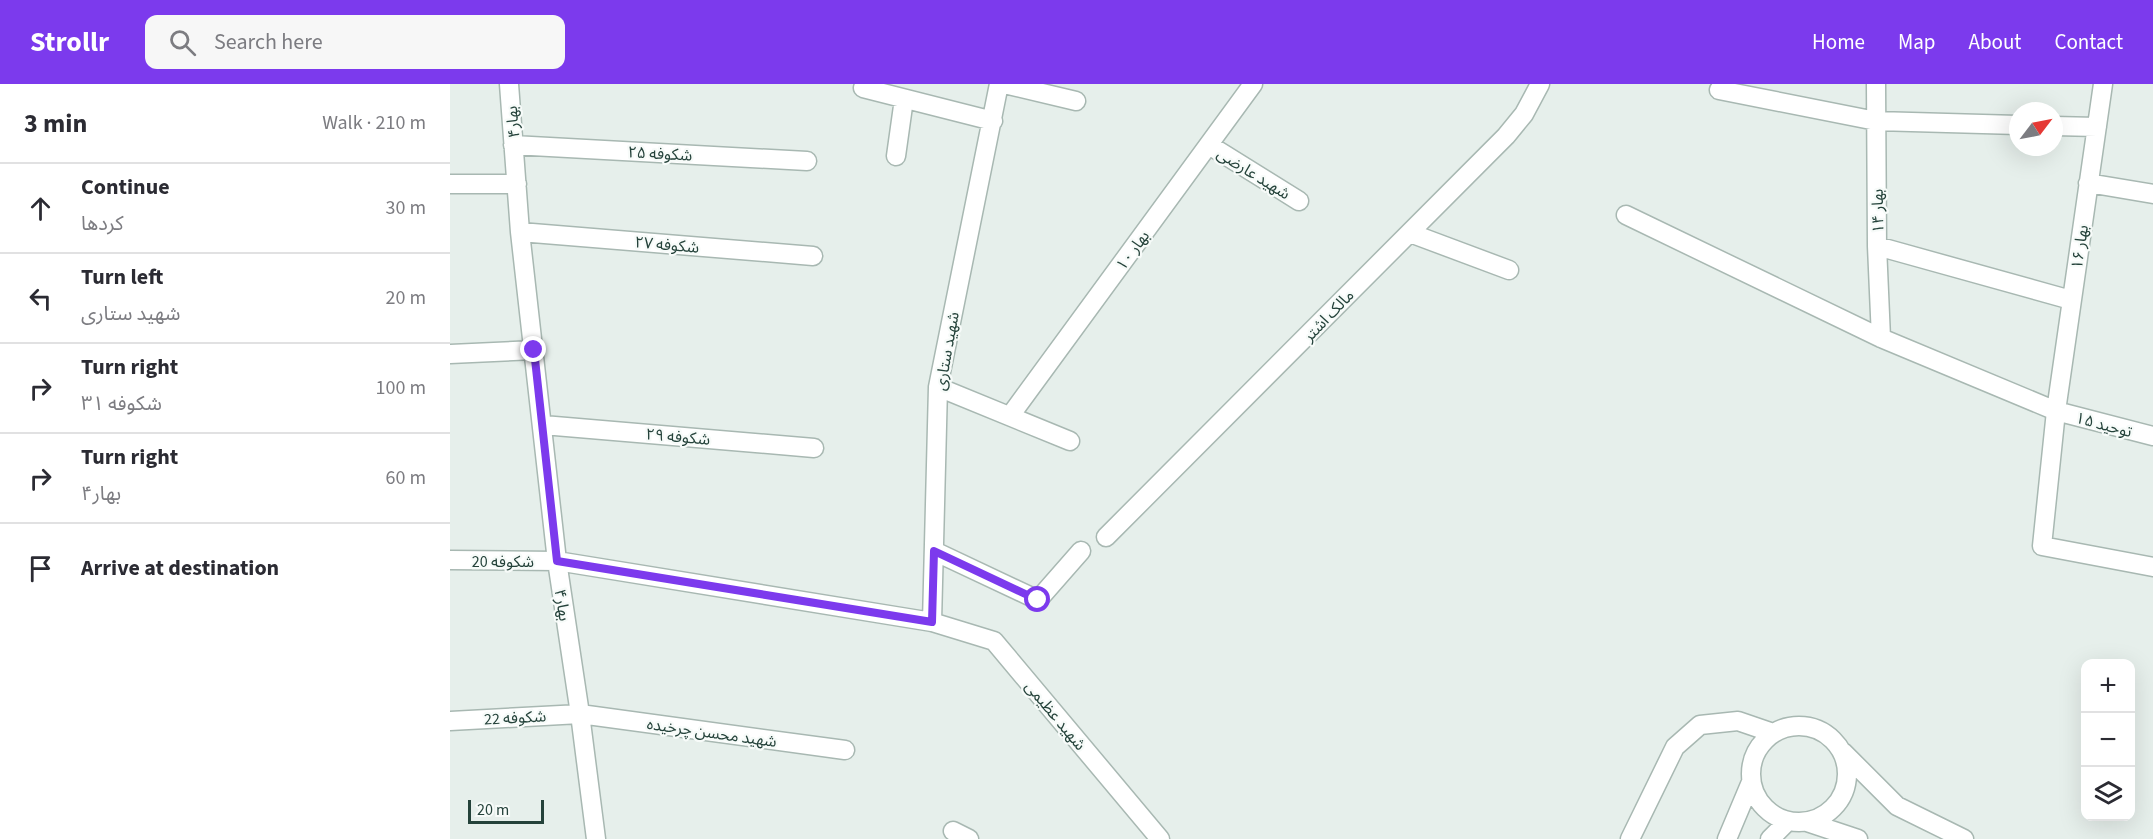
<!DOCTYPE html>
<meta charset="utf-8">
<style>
body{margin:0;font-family:"Source Sans 3","Noto Sans Arabic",sans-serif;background:#f7f7f7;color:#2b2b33}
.controls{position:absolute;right:18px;bottom:18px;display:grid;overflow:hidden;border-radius:12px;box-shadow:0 6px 24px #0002}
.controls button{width:54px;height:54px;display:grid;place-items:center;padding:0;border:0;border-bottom:2px solid #e1e1e2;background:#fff;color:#2b2b33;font:30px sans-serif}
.compass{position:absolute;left:1559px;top:18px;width:54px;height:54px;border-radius:50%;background:#fff;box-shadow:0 6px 24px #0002;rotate:58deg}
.scale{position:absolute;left:18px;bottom:15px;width:76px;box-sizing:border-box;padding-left:6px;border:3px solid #24423a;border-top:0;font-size:16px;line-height:21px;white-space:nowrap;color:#24423a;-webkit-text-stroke:4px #f7fbf9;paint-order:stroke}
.stop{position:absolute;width:18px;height:18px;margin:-14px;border:4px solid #7c3aed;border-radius:50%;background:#fff}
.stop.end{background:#7c3aed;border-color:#fff;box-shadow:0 2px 6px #0008}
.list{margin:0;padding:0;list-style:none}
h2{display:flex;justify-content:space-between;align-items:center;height:78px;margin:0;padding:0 24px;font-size:26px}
h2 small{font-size:20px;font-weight:400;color:#7c7c81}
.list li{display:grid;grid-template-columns:39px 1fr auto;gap:18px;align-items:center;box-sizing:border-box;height:90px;padding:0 24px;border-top:2px solid #e1e1e2}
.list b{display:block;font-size:22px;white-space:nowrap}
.list p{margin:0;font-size:20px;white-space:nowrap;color:#7c7c81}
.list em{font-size:20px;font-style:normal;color:#7c7c81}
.icon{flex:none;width:33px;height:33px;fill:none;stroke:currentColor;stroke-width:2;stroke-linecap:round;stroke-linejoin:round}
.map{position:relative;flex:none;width:1703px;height:755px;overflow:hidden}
header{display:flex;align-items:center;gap:36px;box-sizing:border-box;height:84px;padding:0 30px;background:#7c3aed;color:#fff}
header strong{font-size:28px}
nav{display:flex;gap:33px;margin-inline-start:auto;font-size:21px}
.search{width:420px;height:54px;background:#f7f7f7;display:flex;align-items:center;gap:15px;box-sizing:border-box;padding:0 21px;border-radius:12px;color:#7c7c81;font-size:22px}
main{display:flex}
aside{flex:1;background:#fff}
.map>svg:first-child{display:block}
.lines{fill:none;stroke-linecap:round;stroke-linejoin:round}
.minor-casing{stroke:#a8b8b2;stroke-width:21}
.minor{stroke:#fff;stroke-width:18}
.route{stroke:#7c3aed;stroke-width:8}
.labels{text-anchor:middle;stroke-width:4.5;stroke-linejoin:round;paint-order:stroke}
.street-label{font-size:16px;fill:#24423a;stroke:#f7fbf9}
</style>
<header>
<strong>Strollr</strong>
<div class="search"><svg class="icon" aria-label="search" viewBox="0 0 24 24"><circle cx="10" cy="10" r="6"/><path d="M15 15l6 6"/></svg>Search here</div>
<nav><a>Home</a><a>Map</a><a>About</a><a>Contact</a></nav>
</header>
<main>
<aside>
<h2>3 min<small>Walk · 210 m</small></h2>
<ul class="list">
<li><svg class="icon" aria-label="ahead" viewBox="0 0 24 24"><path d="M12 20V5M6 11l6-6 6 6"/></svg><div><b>Continue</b><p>کردها</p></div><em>30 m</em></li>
<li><svg class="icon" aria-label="left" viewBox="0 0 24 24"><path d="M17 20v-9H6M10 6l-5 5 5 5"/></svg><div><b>Turn left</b><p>شهید ستاری</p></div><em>20 m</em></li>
<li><svg class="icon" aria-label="right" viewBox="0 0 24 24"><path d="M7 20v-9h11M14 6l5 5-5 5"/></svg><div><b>Turn right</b><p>شکوفه ۳۱</p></div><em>100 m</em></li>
<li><svg class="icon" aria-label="right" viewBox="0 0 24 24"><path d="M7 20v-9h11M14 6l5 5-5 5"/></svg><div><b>Turn right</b><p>بهار۴</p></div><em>60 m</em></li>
<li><svg class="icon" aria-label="arrive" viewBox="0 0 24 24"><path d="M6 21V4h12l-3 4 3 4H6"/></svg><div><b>Arrive at destination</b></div></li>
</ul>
</aside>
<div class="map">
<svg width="1703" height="755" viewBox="0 0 1703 755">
<rect width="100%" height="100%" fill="#e6efeb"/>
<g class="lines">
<defs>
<path id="minor" d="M59 0 70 148 107 477 130 630 146 755
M554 0 626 17
M1426 0 1427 162 1431 254
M1653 0 1606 327 1703 352
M413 4 543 37
M1269 6 1426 37 1568 41
M1604 42 1647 43
M63 61 357 77
M759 61 849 117
M446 72 454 15
M1638 99 1703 110
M0 100H67
M1176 131 1431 254 1606 327 1592 462 1703 483
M70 148 363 172
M960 149 1059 186
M1427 162 1621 216
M0 270 84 266
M488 303 620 357
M560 332 803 0
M93 341 364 364
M656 453 1056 52 1074 30 1090 0
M484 467 588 516 631 467
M0 476 107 477 482 538 544 557 710 755
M482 538 488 303 549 0
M0 637 130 630 395 666
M1301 690a48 48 0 1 1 96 0a48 48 0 1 1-96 0Z
M1393 668 1447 722 1514 755
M1357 738 1408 755
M503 747 519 755
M1180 755 1225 663 1250 641 1288 637 1323 649
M1277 755 1301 698
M1320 755 1338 737"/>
</defs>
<!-- minor casing -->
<use href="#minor" class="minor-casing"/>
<!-- minor -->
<use href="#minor" class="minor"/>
</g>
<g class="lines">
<!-- route -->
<path class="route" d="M84 266 107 477 482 538 484 467 588 516"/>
</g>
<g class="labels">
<!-- street labels -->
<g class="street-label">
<text transform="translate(62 38) rotate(-95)" y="6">بهار۴</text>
<text transform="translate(210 69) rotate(3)" y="6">شکوفه ۲۵</text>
<text transform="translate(804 89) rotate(32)" y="6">شهید عارضی</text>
<text transform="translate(1427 127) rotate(-91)" y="6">بهار ۱۴</text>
<text transform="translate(217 160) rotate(5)" y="6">شکوفه ۲۷</text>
<text transform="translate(1629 163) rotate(-82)" y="6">بهار ۱۶</text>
<text transform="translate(682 166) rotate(-54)" y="6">بهار ۱۰</text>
<text transform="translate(878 231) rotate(-46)" y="6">مالک اشتر</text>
<text transform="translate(496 267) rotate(-80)" y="6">شهید ستاری</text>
<text transform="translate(1654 340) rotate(15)" y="6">توحید ۱۵</text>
<text transform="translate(228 352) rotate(5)" y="6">شکوفه ۲۹</text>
<text x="53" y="483">شکوفه 20</text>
<text transform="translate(113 521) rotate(81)" y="6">بهار۴</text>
<text transform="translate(606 631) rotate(50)" y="6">شهید عظیمی</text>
<text transform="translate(65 633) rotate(-3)" y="6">شکوفه 22</text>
<text transform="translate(262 648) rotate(8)" y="6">شهید محسن چرخیده</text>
</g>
</g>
</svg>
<div class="controls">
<button>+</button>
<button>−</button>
<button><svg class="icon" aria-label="layers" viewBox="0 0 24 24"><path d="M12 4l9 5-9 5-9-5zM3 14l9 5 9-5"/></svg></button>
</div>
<svg class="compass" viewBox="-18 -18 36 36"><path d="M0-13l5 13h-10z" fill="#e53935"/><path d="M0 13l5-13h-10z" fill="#7c7c81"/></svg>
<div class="scale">20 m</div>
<div class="stop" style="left:588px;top:516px"></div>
<div class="stop end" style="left:84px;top:266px"></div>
</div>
</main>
